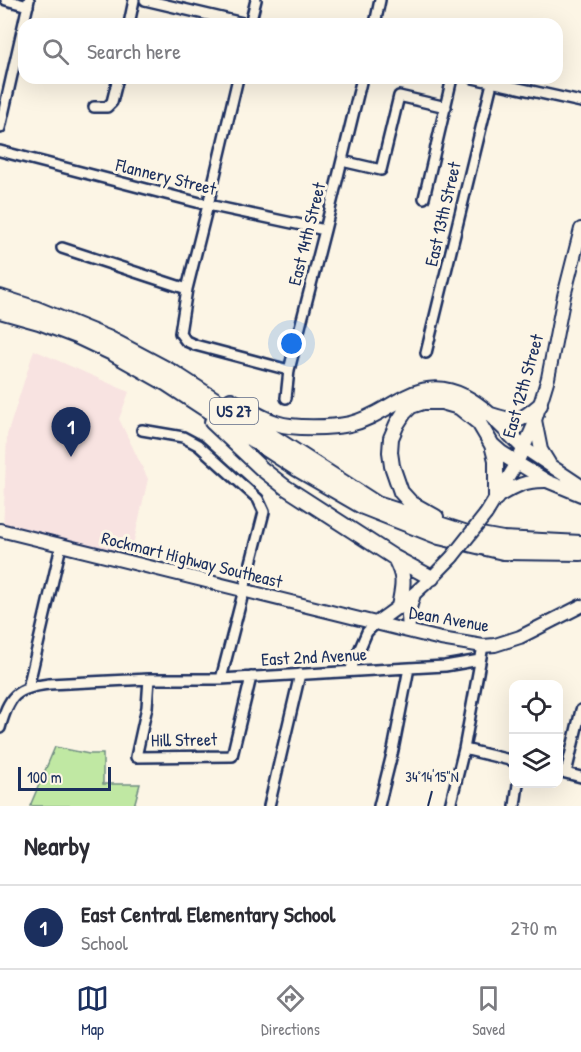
<!DOCTYPE html>
<meta charset="utf-8">
<style>
body{margin:0;font-family:"Patrick Hand",sans-serif;background:#f2f2f3;color:#2b2b33}
.controls{position:absolute;right:18px;bottom:18px;display:grid;overflow:hidden;border-radius:12px;box-shadow:0 6px 24px #0002}
.controls button{width:54px;height:54px;display:grid;place-items:center;padding:0;border:0;border-bottom:2px solid #e1e1e2;background:#fff;color:#2b2b33;font:30px sans-serif}
.scale{position:absolute;left:18px;bottom:15px;width:93px;box-sizing:border-box;padding-left:6px;border:3px solid #1b2f5e;border-top:0;font-size:16px;line-height:21px;white-space:nowrap;color:#1b2f5e;-webkit-text-stroke:4px #fcf5e5;paint-order:stroke}
.you{position:absolute;left:292px;top:344px;width:21px;height:21px;margin:-15px;border:4px solid #fff;border-radius:50%;background:#1a73e8;box-shadow:0 0 0 9px #1a73e833}
.badge{display:grid;place-items:center;width:39px;height:39px;border-radius:50%;background:#1b2f5e;color:#fff;font-size:20px;font-weight:700}
.pin{position:absolute;translate:-50% -50px;filter:drop-shadow(0 2px 3px #0008)}
.pin::after{content:'';position:absolute;top:32px;width:21px;height:18px;background:inherit;clip-path:polygon(0 0,100% 0,50% 100%)}
.list{margin:0;padding:0;list-style:none}
h2{display:flex;justify-content:space-between;align-items:center;height:78px;margin:0;padding:0 24px;font-size:26px}
h2 small{font-size:20px;font-weight:400;color:#7c7c81}
.list li{display:grid;grid-template-columns:39px 1fr auto;gap:18px;align-items:center;box-sizing:border-box;height:84px;padding:0 24px;border-top:2px solid #e1e1e2}
.list b{display:block;font-size:22px;white-space:nowrap}
.list p{margin:0;font-size:20px;white-space:nowrap;color:#7c7c81}
.list em{font-size:20px;font-style:normal;color:#7c7c81}
.icon{flex:none;width:33px;height:33px;fill:none;stroke:currentColor;stroke-width:2;stroke-linecap:round;stroke-linejoin:round}
.map{position:relative;flex:none;width:581px;height:806px;overflow:hidden}
.search{position:absolute;background:#fff;box-shadow:0 6px 24px #0002;left:18px;right:18px;top:18px;height:66px;display:flex;align-items:center;gap:15px;box-sizing:border-box;padding:0 21px;border-radius:18px;color:#7c7c81;font-size:22px}
.sheet{height:162px;background:#fff}
nav{display:flex;justify-content:space-around;align-items:center;box-sizing:border-box;height:84px;border-top:2px solid #e1e1e2;background:#fff;font-size:16px;color:#7c7c81}
nav a{display:grid;justify-items:center;gap:3px}
nav .on{color:#1b2f5e}
.map>svg:first-child{display:block}
.built{fill:#f8e3e1}
.green{fill:#c0e8a3;stroke:#6e8c80;stroke-width:1.5}
.lines{fill:none;stroke-linecap:round;stroke-linejoin:round}
.minor-casing{stroke:#1b2f5e;stroke-width:14}
.major-casing{stroke:#1b2f5e;stroke-width:16}
.highway-casing{stroke:#1b2f5e;stroke-width:18}
.minor{stroke:#fcf5e5;stroke-width:9}
.major{stroke:#fcf5e5;stroke-width:12}
.highway{stroke:#fcf5e5;stroke-width:14}
.major-bridge-casing{stroke:#1b2f5e;stroke-width:16;stroke-linecap:butt}
.major-bridge{stroke:#fcf5e5;stroke-width:12}
.ticks{fill:none;stroke:#1b2f5e;stroke-width:2}
.labels{text-anchor:middle;stroke-width:6;stroke-linejoin:round;paint-order:stroke}
.shield{fill:#fcf5e5;stroke:#5e6a86;stroke-width:1.5}
.shield-label{font-size:16px;font-weight:bold;fill:#1b2f5e}
.street-label{font-size:18px;fill:#1b2f5e;stroke:#fcf5e5}
.ticks-label{font-size:15px;text-anchor:middle;fill:#1b2f5e;stroke:#fcf5e5;stroke-width:6;stroke-linejoin:round;paint-order:stroke}
</style>
<div class="map">
<svg width="581" height="806" viewBox="0 0 581 806">
<rect width="100%" height="100%" fill="#fcf5e5"/>
<filter id="ink" filterUnits="userSpaceOnUse"><feTurbulence type="fractalNoise" baseFrequency=".0167" numOctaves="2"/><feDisplacementMap in="SourceGraphic" scale="12" xChannelSelector="R" yChannelSelector="G"/><feConvolveMatrix kernelMatrix="1 2 1 2 8 2 1 2 1" color-interpolation-filters="sRGB"/></filter>
<g filter="url(#ink)">
<!-- built -->
<path class="built" d="M34 350 129 392 119 419 148 479 129 563 3 531 7 435Z"/>
<!-- green -->
<path class="green" d="M55 747 89 754H103V784H140L134 806H30Z"/>
<g class="lines">
<defs>
<path id="minor" d="M6 0 28 6
M145 0 247 24
M129 24 134 0
M250 24 256 0
M375 24 380 0
M238 78 208 205 187 289 180 333 186 341 195 345 289 370
M473 78 581 102
M94 107H107L112 102 118 78
M0 128 29 0
M0 151 208 205 325 230
M342 161 381 170 399 96 446 107
M424 198 452 78
M62 248 187 289
M426 353 492 83
M286 398 289 370 325 230 362 78
M142 430 183 437 198 445 258 499 264 512 221 679
M350 671 367 632 376 623
M149 679 147 707 136 757 232 756 251 677
M28 688 61 546
M0 728C9 696 15 688 49 684L149 679H221L409 668 445 666 480 660
M464 749 514 761
M558 771 581 777
M566 773 581 710
M269 806 300 674
M379 806 393 750 409 668
M450 806 464 749 483 646
M515 806 518 784"/>
<path id="major" d="M535 420 541 450 549 463
M524 448 581 486
M517 463 547 481 581 495
M497 497C516 486 523 481 545 481
M486 514 517 463 533 427 548 378 564 296 581 229
M0 530 412 632 441 639 483 646 495 645 520 637 581 606
M376 623C404 604 429 582 452 557
M412 632 409 630 408 615 414 594"/>
<path id="highway" d="M0 297 37 309 108 338 174 373 377 504 464 532 503 539 581 543
M0 311 39 322 76 336 112 353 167 384 297 469 363 507 439 537 503 552 581 553
M231 400C245 408 261 418 276 423 293 429 332 428 350 424 392 414 417 372 465 397 488 409 506 431 524 448
M491 415C516 423 519 423 540 405
M212 422 262 469 285 487 395 558 432 578
M492 445 501 453 517 463
M436 517 411 503 401 492 392 466 390 452 391 438 397 424 404 413 411 406 423 402H442L459 407 479 423 492 445 496 460V498
M395 558C406 580 403 584 399 607"/>
</defs>
<!-- minor casing -->
<use href="#minor" class="minor-casing"/>
<!-- major casing -->
<use href="#major" class="major-casing"/>
<!-- highway casing -->
<use href="#highway" class="highway-casing"/>
<!-- minor -->
<use href="#minor" class="minor"/>
<!-- major -->
<use href="#major" class="major"/>
<!-- highway -->
<use href="#highway" class="highway"/>
<defs>
<path id="major-bridge" d="M452 557 486 514"/>
</defs>
<!-- major-bridge casing -->
<use href="#major-bridge" class="major-bridge-casing"/>
<!-- major-bridge -->
<use href="#major-bridge" class="major-bridge"/>
</g>
</g>
<!-- ticks -->
<path class="ticks" d="M428 806 432 791"/>
<g class="labels">
<!-- shield labels -->
<rect class="shield" x="210" y="398" width="48" height="26" rx="4.5"/>
<g class="shield-label">
<text x="234" y="417">US 27</text>
</g>
<!-- street labels -->
<g class="street-label">
<text transform="translate(166 177) rotate(14)" y="6">Flannery Street</text>
<text transform="translate(443 214) rotate(-77)" y="6">East 13th Street</text>
<text transform="translate(307 234) rotate(-76)" y="6">East 14th Street</text>
<text transform="translate(523 386) rotate(-74)" y="6">East 12th Street</text>
<text transform="translate(192 560) rotate(14)" y="6">Rockmart Highway Southeast</text>
<text transform="translate(449 619) rotate(10)" y="6">Dean Avenue</text>
<text transform="translate(314 657) rotate(-3)" y="6">East 2nd Avenue</text>
<text transform="translate(184 740) rotate(-1)" y="6">Hill Street</text>
</g>
</g>
<g class="ticks-label">
<text x="432" y="782">34°14'15"N</text>
</g>
</svg>
<div class="controls">
<button><svg class="icon" aria-label="locate" viewBox="0 0 24 24"><circle cx="12" cy="12" r="6"/><path d="M12 2v4M12 18v4M2 12h4M18 12h4"/></svg></button>
<button><svg class="icon" aria-label="layers" viewBox="0 0 24 24"><path d="M12 4l9 5-9 5-9-5zM3 14l9 5 9-5"/></svg></button>
</div>
<div class="scale">100 m</div>
<div class="you"></div>
<div class="pin badge" style="left:71px;top:457px">1</div>
<div class="search"><svg class="icon" aria-label="search" viewBox="0 0 24 24"><circle cx="10" cy="10" r="6"/><path d="M15 15l6 6"/></svg>Search here</div>
</div>
<section class="sheet">
<h2>Nearby<small></small></h2>
<ul class="list">
<li><span class="badge">1</span><div><b>East Central Elementary School</b><p>School</p></div><em>270 m</em></li>
</ul>
</section>
<nav>
<a class="on"><svg class="icon" aria-label="map" viewBox="0 0 24 24"><path d="M3 6l6-2 6 2 6-2v14l-6 2-6-2-6 2zM9 4v14M15 6v14"/></svg>Map</a>
<a><svg class="icon" aria-label="directions" viewBox="0 0 24 24"><path d="M12 3l9 9-9 9-9-9zM9 14v-3h6M13 9l2 2-2 2"/></svg>Directions</a>
<a><svg class="icon" aria-label="saved" viewBox="0 0 24 24"><path d="M7 4h10v16l-5-4-5 4z"/></svg>Saved</a>
</nav>
